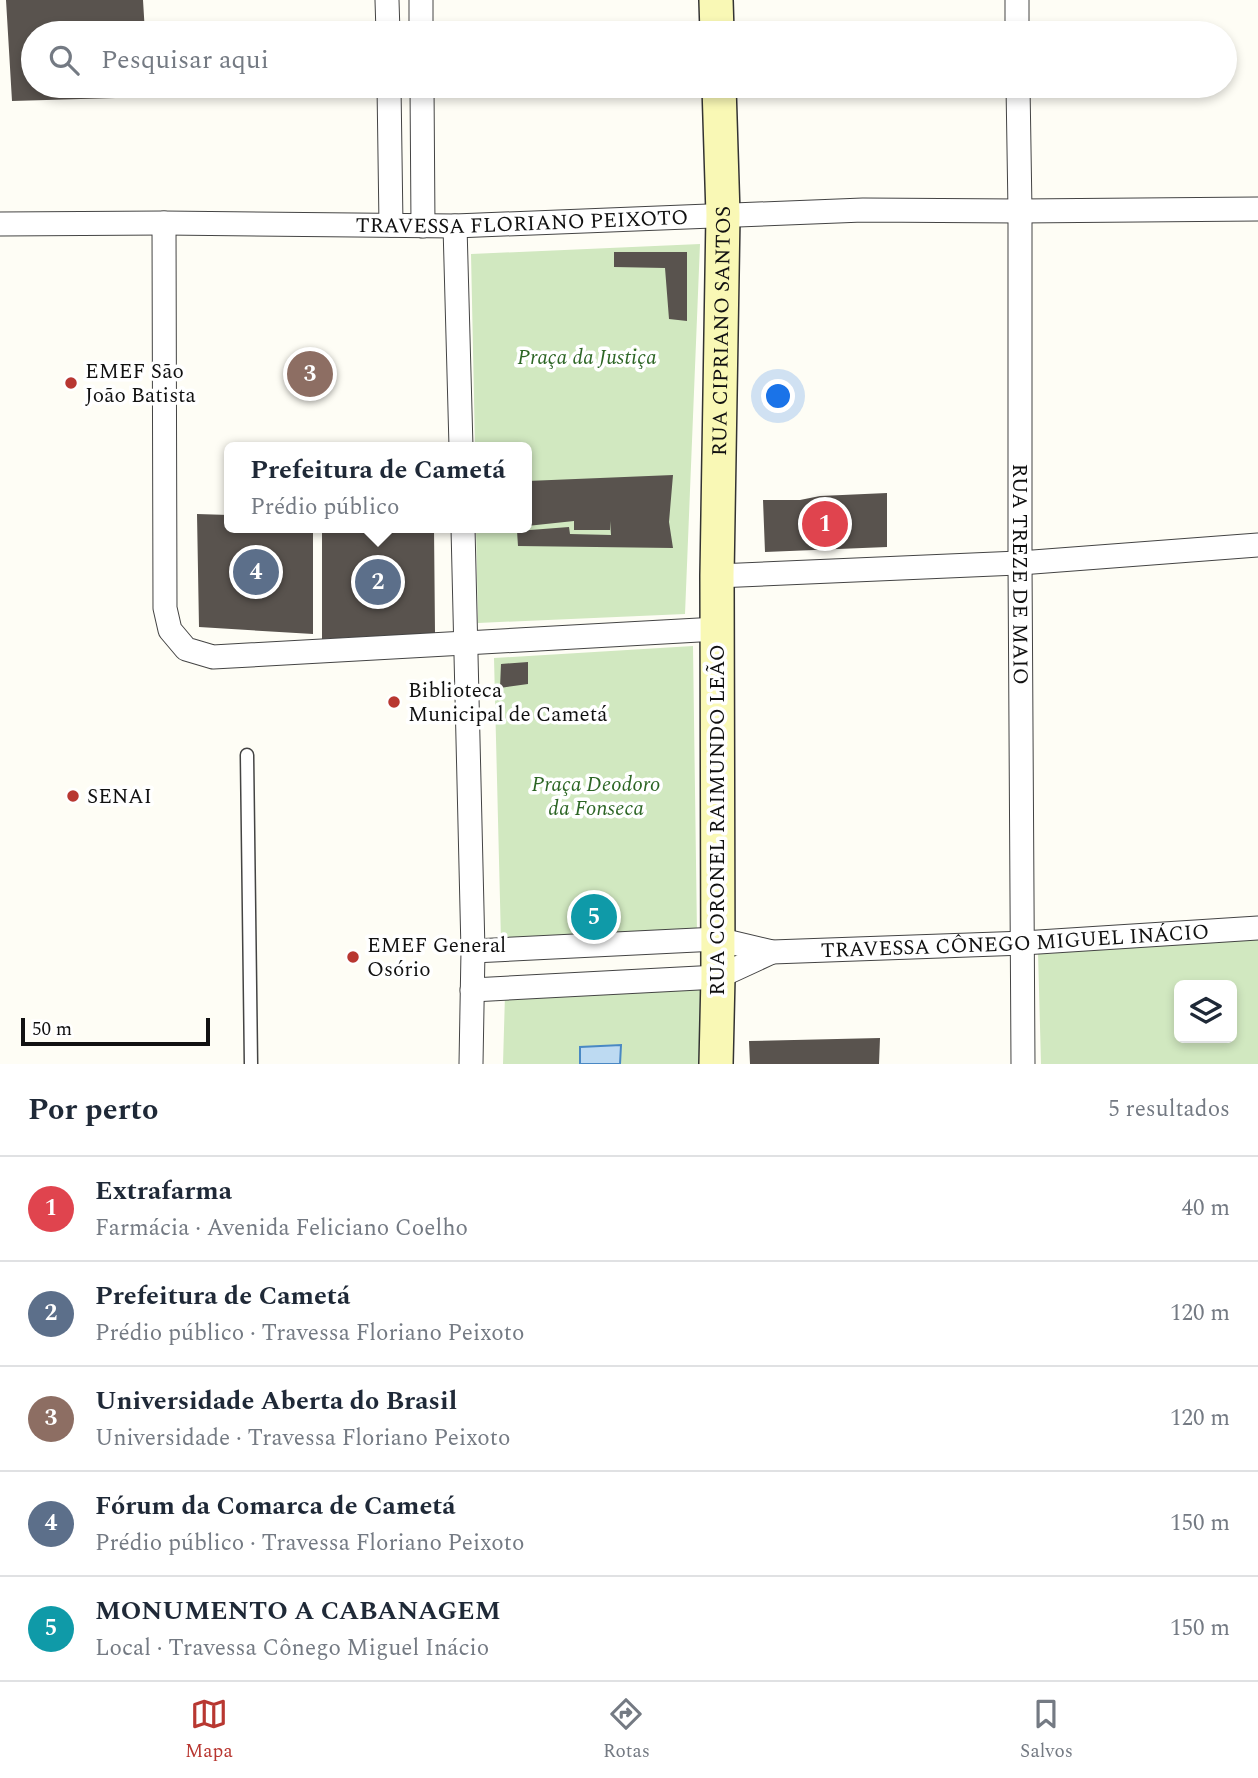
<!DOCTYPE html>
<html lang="pt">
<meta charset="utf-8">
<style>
body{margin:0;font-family:Spectral,serif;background:#f6f6f7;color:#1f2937}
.controls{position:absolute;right:21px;bottom:21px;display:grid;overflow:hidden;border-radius:10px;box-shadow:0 4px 10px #0003}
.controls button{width:63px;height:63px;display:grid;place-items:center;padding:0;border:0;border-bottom:2px solid #e0e1e3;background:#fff;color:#1f2937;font:35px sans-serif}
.scale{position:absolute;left:21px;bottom:18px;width:189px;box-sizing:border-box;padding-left:7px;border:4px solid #111;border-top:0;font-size:19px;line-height:24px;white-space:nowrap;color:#111;-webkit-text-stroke:5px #fff;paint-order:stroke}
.you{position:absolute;left:779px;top:397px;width:24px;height:24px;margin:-18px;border:5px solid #fff;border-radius:50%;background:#1a73e8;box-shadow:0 0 0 10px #1a73e833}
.badge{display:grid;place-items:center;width:46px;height:46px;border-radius:50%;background:#b83731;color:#fff;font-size:23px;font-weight:700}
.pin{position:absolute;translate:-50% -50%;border:4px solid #fff;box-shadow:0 2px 7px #0006}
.popup{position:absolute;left:224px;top:442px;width:308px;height:91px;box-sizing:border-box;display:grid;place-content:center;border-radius:10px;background:#fff;filter:drop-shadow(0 2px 5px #0005);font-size:23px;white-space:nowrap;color:#747a83}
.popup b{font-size:26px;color:#1f2937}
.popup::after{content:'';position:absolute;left:50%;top:100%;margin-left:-14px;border:14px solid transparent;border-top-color:#fff}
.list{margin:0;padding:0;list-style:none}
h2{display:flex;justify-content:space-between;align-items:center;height:91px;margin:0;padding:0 28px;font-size:30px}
h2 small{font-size:23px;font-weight:400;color:#747a83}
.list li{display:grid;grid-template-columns:46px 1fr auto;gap:21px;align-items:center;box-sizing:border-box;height:105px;padding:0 28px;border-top:2px solid #e0e1e3}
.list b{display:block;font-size:26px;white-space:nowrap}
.list p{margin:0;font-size:23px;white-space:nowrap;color:#747a83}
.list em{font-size:23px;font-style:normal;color:#747a83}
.icon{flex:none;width:38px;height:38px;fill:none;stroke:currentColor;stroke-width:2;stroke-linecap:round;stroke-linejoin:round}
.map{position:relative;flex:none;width:1258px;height:1064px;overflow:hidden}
.search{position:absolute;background:#fff;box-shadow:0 4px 10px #0003;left:21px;right:21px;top:21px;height:77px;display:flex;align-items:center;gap:18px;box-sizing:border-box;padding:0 24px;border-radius:38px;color:#747a83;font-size:26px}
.sheet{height:616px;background:#fff}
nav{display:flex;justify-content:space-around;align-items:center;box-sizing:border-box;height:98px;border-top:2px solid #e0e1e3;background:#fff;font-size:19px;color:#747a83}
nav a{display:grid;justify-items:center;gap:4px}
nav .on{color:#b83731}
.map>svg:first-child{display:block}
.green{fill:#d1e8c0;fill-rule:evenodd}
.water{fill:#bddaf2;stroke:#4988c4;stroke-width:2}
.building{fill:#59534e}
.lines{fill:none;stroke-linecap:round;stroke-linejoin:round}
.service-casing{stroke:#444;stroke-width:15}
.minor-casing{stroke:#444;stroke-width:25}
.secondary-casing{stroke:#333;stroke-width:36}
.service{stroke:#fff;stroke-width:12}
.minor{stroke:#fff;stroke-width:23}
.secondary{stroke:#f9f8b5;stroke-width:33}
.poi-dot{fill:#b83731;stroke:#fff;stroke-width:2.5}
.labels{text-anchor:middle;stroke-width:7;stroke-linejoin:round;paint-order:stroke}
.street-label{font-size:21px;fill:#111;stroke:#fff}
.park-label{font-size:21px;font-style:italic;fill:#2c6524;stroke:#fff}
.poi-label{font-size:21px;fill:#111;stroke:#fff;text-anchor:start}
</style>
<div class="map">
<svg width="1258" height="1064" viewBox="0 0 1258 1064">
<rect width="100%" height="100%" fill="#fefdf5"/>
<!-- green -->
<path class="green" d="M700 244 685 614 478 623 476 528H527V447H475L471 254Z
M693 646 697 934 501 941 494 658Z
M1258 934V1064H1041L1038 952 1046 954ZM1179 985H1232V1038H1179Z
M702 981V1064H503L505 994Z"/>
<!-- water -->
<path class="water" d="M621 1045 620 1064H580V1047Z"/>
<!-- building -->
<path class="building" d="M6 0H143L145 33H33V86H149L150 97 12 101Z
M614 252H687V321L669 319 665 268 614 267Z
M673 475 669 522 673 548 518 546 517 531 569 527 570 534 611 535 610 521V530H574V521L527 526V481Z
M887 493V547L765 552 763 500H800L820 496Z
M197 514 229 515V528H313V634L199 627Z
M393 528H434L435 633 322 639V531Z
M528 662V684L500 688 501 664Z
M880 1038 879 1064H750L749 1041Z"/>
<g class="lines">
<defs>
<path id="service" d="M247 755 251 1064"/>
<g id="minor">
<path d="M387 0 388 33"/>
<path d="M421 0V33"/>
<path d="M1017 0V33"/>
<path d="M389 86 391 225"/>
<path d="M422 86 423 226"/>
<path id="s1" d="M1018 86 1020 211V563L1023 1064"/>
<path d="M164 223 165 608 170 630 186 649 213 657 717 629"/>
<path id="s2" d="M0 224 164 223 455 226 863 210 1020 211 1258 209"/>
<path d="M455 226 461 447"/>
<path d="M463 528 473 951 471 1064"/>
<path d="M717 576 1020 563 1258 545"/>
<path id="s3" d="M473 951 717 939 772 952 1023 943 1258 928"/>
<path d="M472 990 718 977 772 952"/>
</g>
<g id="secondary">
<path d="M716 0 717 33"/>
<path id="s4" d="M716 1064 718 977 717 576 723 215 719 86"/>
</g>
</defs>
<!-- service casing -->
<use href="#service" class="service-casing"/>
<!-- minor casing -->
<use href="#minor" class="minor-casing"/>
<!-- secondary casing -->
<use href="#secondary" class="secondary-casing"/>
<!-- service -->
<use href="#service" class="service"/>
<!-- minor -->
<use href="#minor" class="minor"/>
<!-- secondary -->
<use href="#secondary" class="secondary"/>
</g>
<!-- markers -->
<g class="poi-dot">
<circle cx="71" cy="383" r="7"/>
<circle cx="394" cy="702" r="7"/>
<circle cx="73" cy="796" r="7"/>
<circle cx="353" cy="957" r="7"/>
</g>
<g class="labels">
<!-- street labels -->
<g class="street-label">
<text dy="7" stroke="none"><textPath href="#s2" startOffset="522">TRAVESSA FLORIANO PEIXOTO</textPath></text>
<text dy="7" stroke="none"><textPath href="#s4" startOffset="733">RUA CIPRIANO SANTOS</textPath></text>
<text dy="7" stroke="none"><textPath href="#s1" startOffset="488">RUA TREZE DE MAIO</textPath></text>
<text transform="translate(717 820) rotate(-90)" y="7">RUA CORONEL RAIMUNDO LEÃO</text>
<text dy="7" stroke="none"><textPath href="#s3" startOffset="544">TRAVESSA CÔNEGO MIGUEL INÁCIO</textPath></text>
</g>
<!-- park labels -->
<g class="park-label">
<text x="587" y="364">Praça da Justiça</text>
<text x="596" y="791">Praça Deodoro<tspan x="596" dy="24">da Fonseca</tspan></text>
</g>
<!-- poi labels -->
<g class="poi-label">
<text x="85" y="378">EMEF São<tspan x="85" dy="24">João Batista</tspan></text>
<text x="408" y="697">Biblioteca<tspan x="408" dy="24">Municipal de Cametá</tspan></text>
<text x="87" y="803">SENAI</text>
<text x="367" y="952">EMEF General<tspan x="367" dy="24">Osório</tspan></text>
</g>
</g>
</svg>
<div class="controls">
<button><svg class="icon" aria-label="layers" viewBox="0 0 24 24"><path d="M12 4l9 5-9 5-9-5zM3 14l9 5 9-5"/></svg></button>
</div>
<div class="scale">50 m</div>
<div class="you"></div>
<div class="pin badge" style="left:825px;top:524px;background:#e0444e">1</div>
<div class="pin badge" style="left:378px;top:582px;background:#5c6f8a">2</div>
<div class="popup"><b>Prefeitura de Cametá</b>Prédio público</div>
<div class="pin badge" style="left:310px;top:374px;background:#8d6e63">3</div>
<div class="pin badge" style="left:256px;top:572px;background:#5c6f8a">4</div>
<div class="pin badge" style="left:594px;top:917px;background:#0f9aa8">5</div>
<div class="search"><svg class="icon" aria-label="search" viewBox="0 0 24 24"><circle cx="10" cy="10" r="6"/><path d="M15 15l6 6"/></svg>Pesquisar aqui</div>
</div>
<section class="sheet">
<h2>Por perto<small>5 resultados</small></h2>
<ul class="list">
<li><span class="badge" style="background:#e0444e">1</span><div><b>Extrafarma</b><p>Farmácia · Avenida Feliciano Coelho</p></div><em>40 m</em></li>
<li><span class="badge" style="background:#5c6f8a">2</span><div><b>Prefeitura de Cametá</b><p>Prédio público · Travessa Floriano Peixoto</p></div><em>120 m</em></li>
<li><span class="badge" style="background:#8d6e63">3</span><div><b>Universidade Aberta do Brasil</b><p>Universidade · Travessa Floriano Peixoto</p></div><em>120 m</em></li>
<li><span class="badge" style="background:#5c6f8a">4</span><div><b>Fórum da Comarca de Cametá</b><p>Prédio público · Travessa Floriano Peixoto</p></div><em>150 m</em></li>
<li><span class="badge" style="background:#0f9aa8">5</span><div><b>MONUMENTO A CABANAGEM</b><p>Local · Travessa Cônego Miguel Inácio</p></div><em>150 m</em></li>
</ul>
</section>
<nav>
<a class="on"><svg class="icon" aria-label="map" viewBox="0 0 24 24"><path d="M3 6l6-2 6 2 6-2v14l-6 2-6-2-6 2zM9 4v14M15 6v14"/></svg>Mapa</a>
<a><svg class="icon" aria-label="directions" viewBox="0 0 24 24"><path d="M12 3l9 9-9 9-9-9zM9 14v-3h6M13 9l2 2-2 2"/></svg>Rotas</a>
<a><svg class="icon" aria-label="saved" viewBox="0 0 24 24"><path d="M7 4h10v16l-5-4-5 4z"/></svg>Salvos</a>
</nav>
